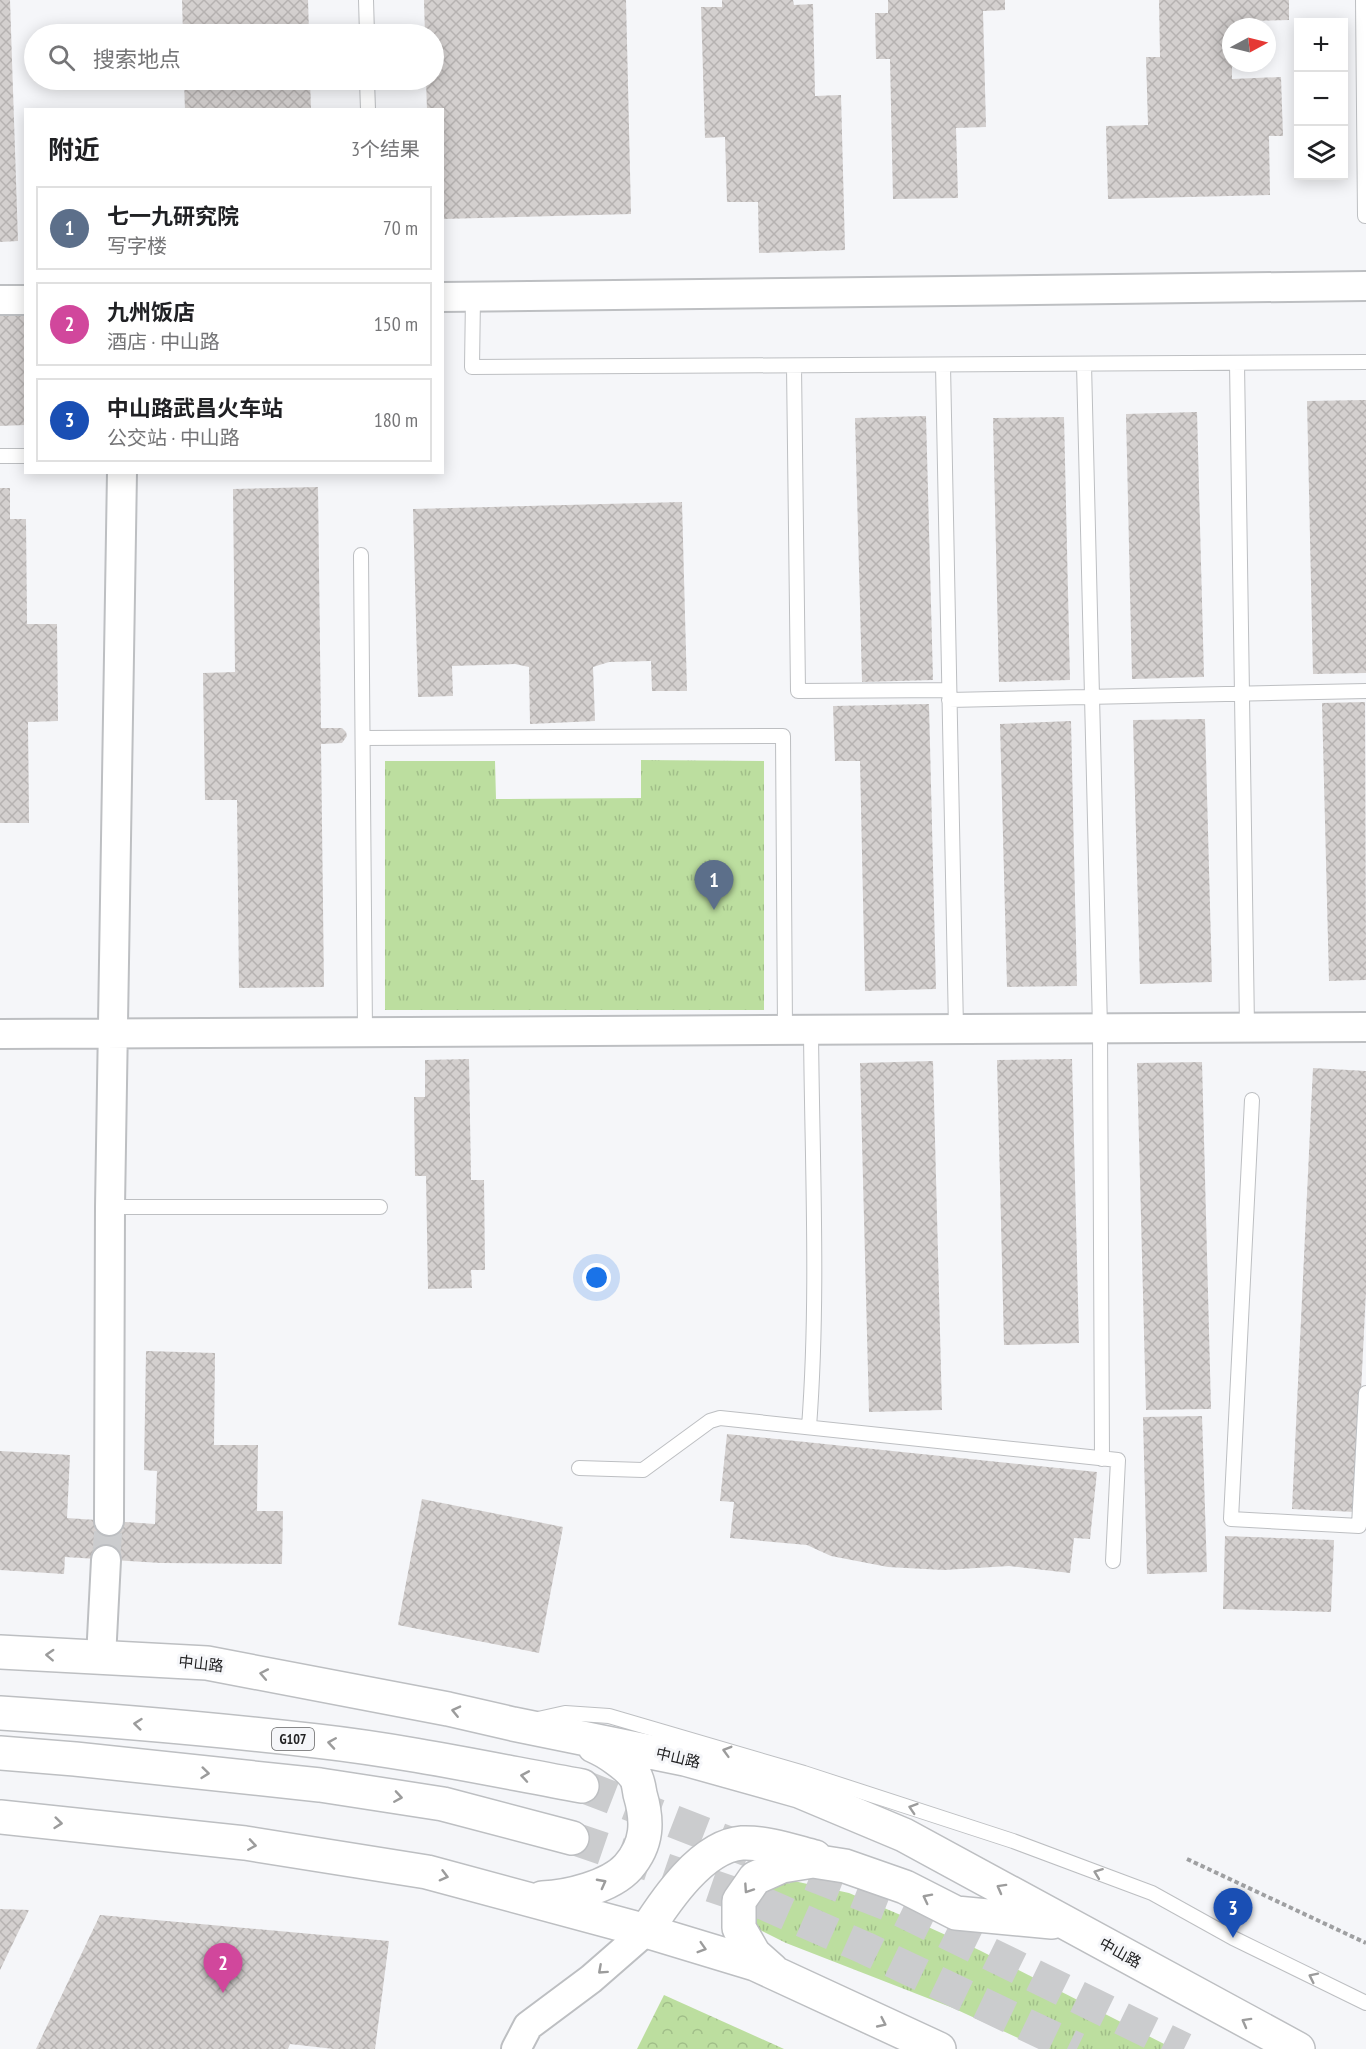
<!DOCTYPE html>
<html lang="zh">
<meta charset="utf-8">
<style>
body{margin:0;font-family:"PT Sans Narrow","Noto Sans SC",sans-serif;background:#f2f2f2;color:#202124}
.controls{position:absolute;right:18px;top:18px;display:grid;overflow:hidden;border-radius:0px;box-shadow:0 3px 15px #0003}
.controls button{width:54px;height:54px;display:grid;place-items:center;padding:0;border:0;border-bottom:2px solid #e0e0e0;background:#fff;color:#202124;font:30px sans-serif}
.compass{position:absolute;left:1222px;top:18px;width:54px;height:54px;border-radius:50%;background:#fff;box-shadow:0 3px 15px #0003;rotate:83deg}
.you{position:absolute;left:597px;top:1278px;width:21px;height:21px;margin:-15px;border:4px solid #fff;border-radius:50%;background:#1a73e8;box-shadow:0 0 0 9px #1a73e833}
.badge{display:grid;place-items:center;width:39px;height:39px;border-radius:50%;background:#b45309;color:#fff;font-size:20px;font-weight:700}
.pin{position:absolute;translate:-50% -50px;filter:drop-shadow(0 2px 3px #0008)}
.pin::after{content:'';position:absolute;top:32px;width:21px;height:18px;background:inherit;clip-path:polygon(0 0,100% 0,50% 100%)}
.list{margin:0;padding:0;list-style:none}
h2{display:flex;justify-content:space-between;align-items:center;height:78px;margin:0;padding:0 24px;font-size:26px}
h2 small{font-size:20px;font-weight:400;color:#757577}
.list li{display:grid;grid-template-columns:39px 1fr auto;gap:18px;align-items:center;box-sizing:border-box;height:84px;margin:0 12px 12px;padding:0 12px;border:2px solid #e0e0e0;border-radius:0px}
.list b{display:block;font-size:22px;white-space:nowrap}
.list p{margin:0;font-size:20px;white-space:nowrap;color:#757577}
.list em{font-size:20px;font-style:normal;color:#757577}
.icon{flex:none;width:33px;height:33px;fill:none;stroke:currentColor;stroke-width:2;stroke-linecap:round;stroke-linejoin:round}
.map{position:relative;flex:none;width:1366px;height:2049px;overflow:hidden}
.search{position:absolute;background:#fff;box-shadow:0 3px 15px #0003;left:24px;top:24px;width:420px;height:66px;display:flex;align-items:center;gap:15px;box-sizing:border-box;padding:0 21px;border-radius:33px;color:#757577;font-size:22px}
.panel{position:absolute;background:#fff;box-shadow:0 3px 15px #0003;left:24px;top:108px;width:420px;height:366px;border-radius:0px}
.map>svg:first-child{display:block}
.grass{fill:url(#grass-tufts)}
.park{fill:url(#park-crowns)}
.building{fill:url(#building-cross-hatch)}
.lines{fill:none;stroke-linecap:round;stroke-linejoin:round}
.minor-tunnel{stroke:#cbccce;stroke-width:28;stroke-dasharray:28 14;stroke-linecap:butt}
.trunk-tunnel{stroke:#cbccce;stroke-width:33;stroke-dasharray:33 16;stroke-linecap:butt}
.service-casing{stroke:#bdbfc2;stroke-width:16}
.minor-casing{stroke:#bdbfc2;stroke-width:32}
.primary-casing{stroke:#bdbfc2;stroke-width:36}
.trunk-casing{stroke:#bdbfc2;stroke-width:36}
.path{stroke:#9fa0a2;stroke-width:4;stroke-dasharray:4.5 3;stroke-linecap:butt}
.service{stroke:#fff;stroke-width:14}
.minor{stroke:#fff;stroke-width:28}
.primary{stroke:#fff;stroke-width:33}
.trunk{stroke:#fff;stroke-width:33}
.oneway{stroke:#9c9c9c}
.labels{text-anchor:middle;stroke-width:6;stroke-linejoin:round;paint-order:stroke}
.shield{fill:#f5f6f9;stroke:#616263;stroke-width:1.5}
.shield-label{font-size:14px;font-weight:bold;fill:#222223}
.street-label{font-size:15px;fill:#222223;stroke:#f5f6f9}
</style>
<div class="map">
<svg width="1366" height="2049" viewBox="0 0 1366 2049">
<defs>
<pattern id="grass-tufts" width="24" height="20" patternUnits="userSpaceOnUse" patternTransform="scale(1.5)"><rect width="24" height="20" fill="#bcde9f"/><path d="M3 7l-1-3M5 7V3M7 7l1-3M15 17l-1-3M17 17v-4M19 17l1-3" fill="none" stroke="#a1be89"/></pattern>
<pattern id="park-crowns" width="20" height="18" patternUnits="userSpaceOnUse" patternTransform="scale(1.5)"><rect width="20" height="18" fill="#bcde9f"/><path d="M2 6a3 3 0 1 1 6 0M12 15a3 3 0 1 1 6 0" fill="none" stroke="#a1be89"/></pattern>
<pattern id="building-cross-hatch" width="8" height="8" patternUnits="userSpaceOnUse" patternTransform="scale(1.5)"><rect width="8" height="8" fill="#d4d0cf"/><path d="M0 0l8 8M0 8l8-8" fill="none" stroke="#b6b2b1"/></pattern>
</defs>
<rect width="100%" height="100%" fill="#f5f6f9"/>
<!-- grass -->
<path class="grass" d="M641 760 764 761V1010H385V761H495L496 799 641 798Z
M780 1878 849 1893 917 1922 979 1950 1174 2049H1042L953 2008 786 1943 756 1928C754 1897 756 1896 780 1878Z"/>
<!-- park -->
<path class="park" d="M664 1995 784 2049H637Z"/>
<!-- building -->
<path class="building" d="M0 0H10L18 241 0 242Z
M182 0H308L309 34H183Z
M424 0H626L631 214 442 219V110H427L426 80H434V34H425Z
M722 0H793L794 5 813 4 815 96 841 95 845 250 759 253 758 202H727L725 137 705 138 701 7H722Z
M888 0H1005V10L983 11 986 127 956 128 958 198 893 199 890 59H876L875 13H888Z
M1159 0H1289V20L1244 21V27H1231V63H1246V67H1232V79L1281 77 1283 136H1269L1270 195 1108 199 1106 126 1148 125 1146 57H1160Z
M184 80H310L311 110H185Z
M0 314H26V425L0 426Z
M1366 400V673L1313 674 1307 401Z
M1197 412 1204 677 1132 679 1126 414Z
M926 416 933 680 862 682 855 418Z
M1064 417 1070 680 999 682 993 418Z
M318 487 321 728H342L346 732 347 736 342 743 321 744 324 987 239 988 237 800H205L203 673 235 672 233 489Z
M0 488H10V519H26L27 624H57L58 721 28 722 29 823H0Z
M682 502 687 691H652L651 661 609 662 593 667 595 721 530 724 529 667 515 664 452 666 453 696 418 697 413 509Z
M1365 702 1366 980 1329 981 1322 703Z
M929 704 936 989 865 991 860 761H835L833 706Z
M1205 719 1212 982 1140 984 1133 720Z
M1071 721 1077 986 1007 987 1000 724Z
M469 1059 471 1180H484L485 1270H471L472 1288 428 1289 426 1176H415L414 1097H425V1060Z
M1072 1059 1079 1343 1004 1345 997 1060Z
M933 1061 942 1410 869 1412 860 1063Z
M1202 1062 1211 1409 1146 1410 1137 1063Z
M1313 1068 1366 1071V1291L1355 1512 1292 1509Z
M146 1351 215 1353 214 1445H258L257 1511H283L282 1564 161 1563 65 1557 64 1574 0 1570V1451L70 1455 67 1518 155 1524 157 1471 144 1470Z
M1202 1416 1207 1572 1147 1574 1143 1417Z
M727 1434 1097 1472 1090 1539 1074 1538 1070 1573 1009 1566 944 1570 888 1567 831 1556 807 1545 730 1538 734 1502 720 1501Z
M422 1499 563 1527 539 1653 398 1625Z
M1225 1536 1334 1540 1331 1612 1223 1609Z
M0 1909 29 1910 0 1970Z
M100 1915 389 1941 375 2049H334L290 2044 288 2049H36Z"/>
<g class="lines">
<!-- minor-tunnel -->
<path class="minor-tunnel" d="M106 1560 109 1521"/>
<!-- trunk-tunnel -->
<path class="trunk-tunnel" d="M582 1786 892 1906 1184 2049
M572 1838 765 1904 865 1948 1077 2049"/>
<defs>
<path id="service" d="M366 0 367 34
M1363 0 1365 216
M367 80 368 110
M473 297 472 367 1366 362
M1237 363 1247 1027
M1084 364 1100 1028 1102 1459
M943 365 956 1029
M794 366 798 691 949 690
M0 456H26
M361 555 365 1033
M949 700 1366 691
M363 738 783 736 785 1030
M1252 1100 1231 1519 1359 1526 1366 1393
M110 1207H380
M809 1427C819 1295 812 1162 811 1030
M579 1468 643 1470 710 1421 720 1418 1118 1460 1113 1561
M538 1719 565 1713 609 1716 804 1773 1013 1841 1152 1893 1233 1938 1366 2003"/>
<path id="minor" d="M442 297 1366 286
M0 300H26
M0 1034 1366 1027
M109 1521 110 1207 122 472
M101 1658 106 1560
M516 2049 528 2026 591 1979 646 1931"/>
<path id="primary" d="M0 1652 207 1663 448 1709 513 1724 685 1759 799 1791 904 1835 1298 2049
M0 1817 245 1843 427 1872 646 1931 755 1964 939 2049
M542 1898C567 1897 610 1887 628 1867 648 1844 648 1821 640 1794 639 1788 638 1780 635 1776 627 1765 606 1751 594 1746
M646 1931C666 1900 702 1846 742 1843 766 1842 792 1851 815 1857
M772 1970 754 1954 739 1928V1901L755 1878 782 1866 813 1861 845 1866 905 1887 956 1913 1052 1922"/>
<path id="trunk" d="M0 1713C106 1720 212 1729 317 1741 406 1751 494 1770 582 1786
M0 1753 75 1759 320 1785 443 1804 572 1838"/>
</defs>
<!-- service casing -->
<use href="#service" class="service-casing"/>
<!-- minor casing -->
<use href="#minor" class="minor-casing"/>
<!-- primary casing -->
<use href="#primary" class="primary-casing"/>
<!-- trunk casing -->
<use href="#trunk" class="trunk-casing"/>
<!-- path -->
<path class="path" d="M1187 1859 1366 1943"/>
<!-- service -->
<use href="#service" class="service"/>
<!-- minor -->
<use href="#minor" class="minor"/>
<!-- primary -->
<use href="#primary" class="primary"/>
<!-- trunk -->
<use href="#trunk" class="trunk"/>
</g>
<!-- one-way arrows -->
<defs><path id="oneway-chevron" d="M-2-3.5L2.5 0L-2 3.5" fill="none" stroke-width="1.6" stroke-linecap="round" stroke-linejoin="round" transform="scale(1.5)"/></defs>
<g class="oneway">
<use href="#oneway-chevron" transform="translate(50 1655) rotate(-177)"/>
<use href="#oneway-chevron" transform="translate(264 1674) rotate(-169)"/>
<use href="#oneway-chevron" transform="translate(456 1711) rotate(-167)"/>
<use href="#oneway-chevron" transform="translate(138 1724) rotate(-174)"/>
<use href="#oneway-chevron" transform="translate(332 1743) rotate(-171)"/>
<use href="#oneway-chevron" transform="translate(727 1751) rotate(-164)"/>
<use href="#oneway-chevron" transform="translate(205 1773) rotate(6)"/>
<use href="#oneway-chevron" transform="translate(525 1776) rotate(-170)"/>
<use href="#oneway-chevron" transform="translate(398 1797) rotate(9)"/>
<use href="#oneway-chevron" transform="translate(913 1808) rotate(-162)"/>
<use href="#oneway-chevron" transform="translate(58 1823) rotate(6)"/>
<use href="#oneway-chevron" transform="translate(252 1845) rotate(9)"/>
<use href="#oneway-chevron" transform="translate(1098 1873) rotate(-159)"/>
<use href="#oneway-chevron" transform="translate(444 1876) rotate(15)"/>
<use href="#oneway-chevron" transform="translate(602 1883) rotate(-28)"/>
<use href="#oneway-chevron" transform="translate(1001 1888) rotate(-151)"/>
<use href="#oneway-chevron" transform="translate(748 1889) rotate(124)"/>
<use href="#oneway-chevron" transform="translate(927 1898) rotate(-153)"/>
<use href="#oneway-chevron" transform="translate(702 1948) rotate(17)"/>
<use href="#oneway-chevron" transform="translate(602 1970) rotate(138)"/>
<use href="#oneway-chevron" transform="translate(1313 1977) rotate(-154)"/>
<use href="#oneway-chevron" transform="translate(1246 2022) rotate(-151)"/>
<use href="#oneway-chevron" transform="translate(882 2023) rotate(25)"/>
</g>
<g class="labels">
<!-- shield labels -->
<rect class="shield" x="272" y="1728" width="42" height="22" rx="4.5"/>
<g class="shield-label">
<text x="293" y="1744">G107</text>
</g>
<!-- street labels -->
<g class="street-label">
<text transform="translate(201 1664) rotate(6)" y="5">中山路</text>
<text transform="translate(678 1758) rotate(13)" y="5">中山路</text>
<text transform="translate(1120 1953) rotate(29)" y="5">中山路</text>
</g>
</g>
</svg>
<div class="controls">
<button>+</button>
<button>−</button>
<button><svg class="icon" aria-label="layers" viewBox="0 0 24 24"><path d="M12 4l9 5-9 5-9-5zM3 14l9 5 9-5"/></svg></button>
</div>
<svg class="compass" viewBox="-18 -18 36 36"><path d="M0-13l5 13h-10z" fill="#e53935"/><path d="M0 13l5-13h-10z" fill="#757577"/></svg>
<div class="you"></div>
<div class="pin badge" style="left:714px;top:910px;background:#5c6f8a">1</div>
<div class="pin badge" style="left:223px;top:1993px;background:#d1479c">2</div>
<div class="pin badge" style="left:1233px;top:1938px;background:#1a4fb4">3</div>
<div class="search"><svg class="icon" aria-label="search" viewBox="0 0 24 24"><circle cx="10" cy="10" r="6"/><path d="M15 15l6 6"/></svg>搜索地点</div>
<section class="panel">
<h2>附近<small>3个结果</small></h2>
<ul class="list">
<li><span class="badge" style="background:#5c6f8a">1</span><div><b>七一九研究院</b><p>写字楼</p></div><em>70 m</em></li>
<li><span class="badge" style="background:#d1479c">2</span><div><b>九州饭店</b><p>酒店 · 中山路</p></div><em>150 m</em></li>
<li><span class="badge" style="background:#1a4fb4">3</span><div><b>中山路武昌火车站</b><p>公交站 · 中山路</p></div><em>180 m</em></li>
</ul>
</section>
</div>
